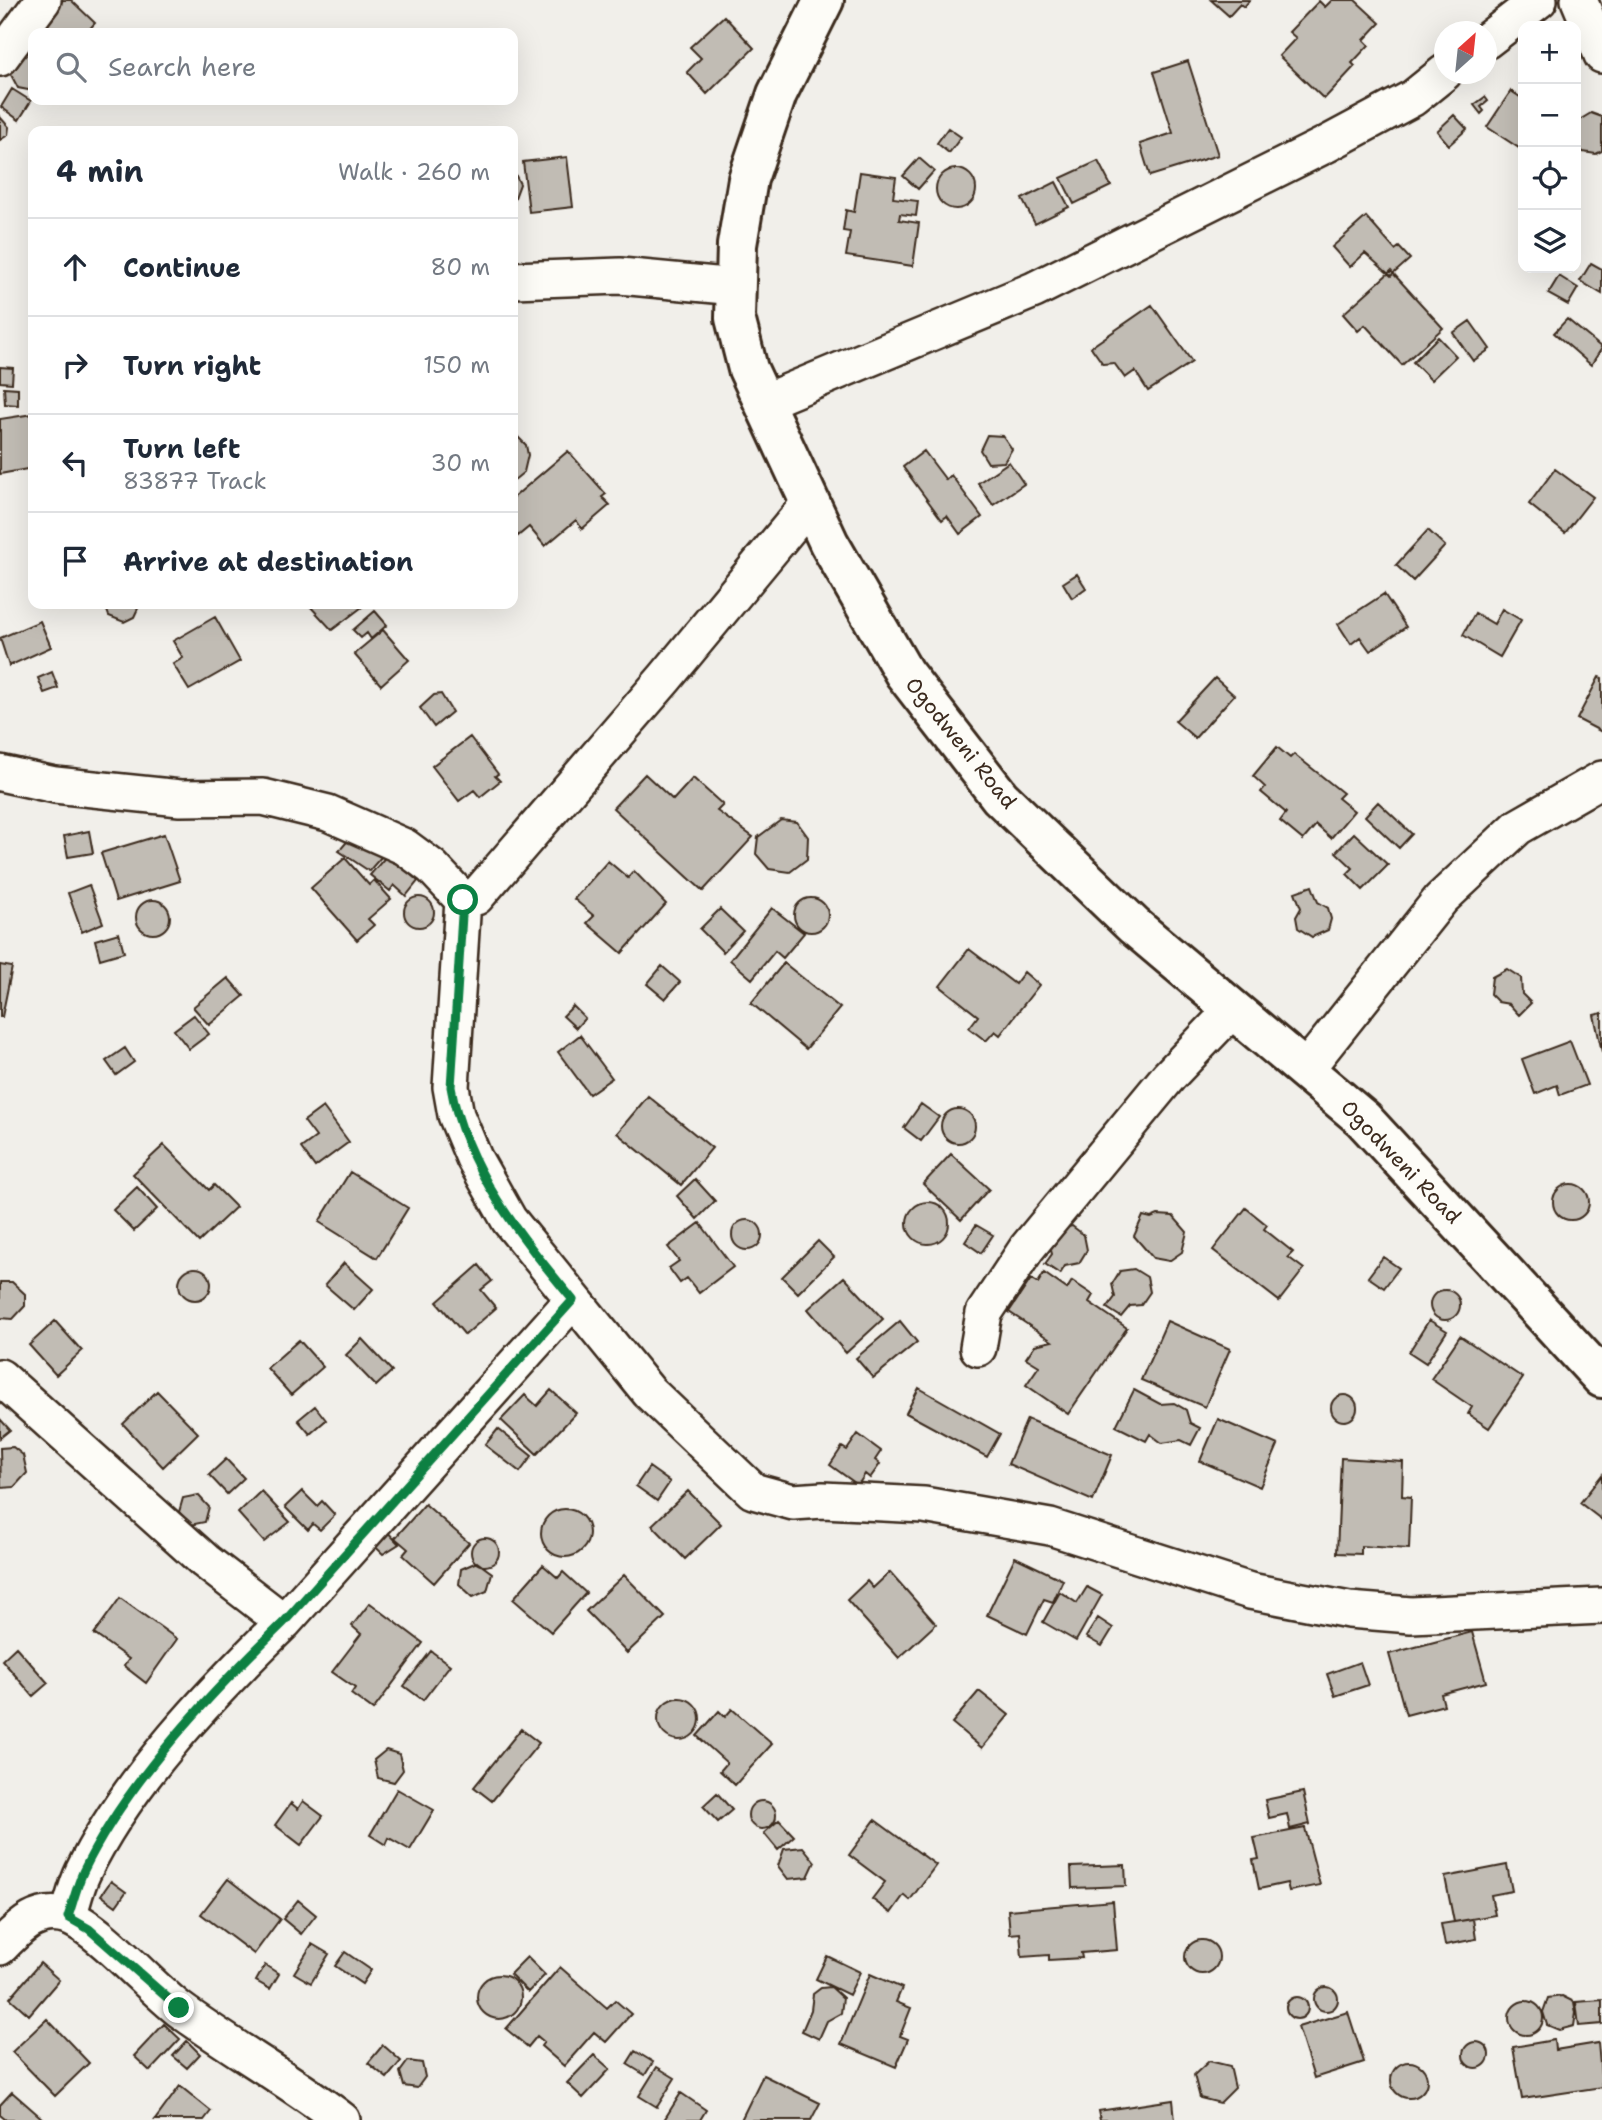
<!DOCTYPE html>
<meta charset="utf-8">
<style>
body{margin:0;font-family:"Shantell Sans",sans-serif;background:#f6f6f7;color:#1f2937}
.controls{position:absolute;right:21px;top:21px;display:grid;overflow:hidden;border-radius:14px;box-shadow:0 7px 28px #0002}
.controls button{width:63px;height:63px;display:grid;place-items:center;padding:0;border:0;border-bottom:2px solid #e0e1e3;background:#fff;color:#1f2937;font:35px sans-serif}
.compass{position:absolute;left:1434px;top:21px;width:63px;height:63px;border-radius:50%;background:#fff;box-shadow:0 7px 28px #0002;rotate:27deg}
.stop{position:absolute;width:21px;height:21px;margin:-16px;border:5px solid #0b8043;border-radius:50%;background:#fff}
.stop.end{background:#0b8043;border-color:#fff;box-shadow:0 2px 7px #0008}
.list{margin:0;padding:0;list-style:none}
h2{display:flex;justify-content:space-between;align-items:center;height:91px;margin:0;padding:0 28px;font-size:30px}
h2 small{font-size:23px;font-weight:400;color:#747a83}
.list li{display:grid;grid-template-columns:46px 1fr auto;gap:21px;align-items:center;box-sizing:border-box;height:98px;padding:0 28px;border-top:2px solid #e0e1e3}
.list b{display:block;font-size:26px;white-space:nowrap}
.list p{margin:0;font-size:23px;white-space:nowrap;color:#747a83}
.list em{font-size:23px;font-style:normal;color:#747a83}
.icon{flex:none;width:38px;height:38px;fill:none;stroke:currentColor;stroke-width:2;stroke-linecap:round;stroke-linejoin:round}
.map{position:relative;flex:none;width:1602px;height:2120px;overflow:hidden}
.search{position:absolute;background:#fff;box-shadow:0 7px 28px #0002;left:28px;top:28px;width:490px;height:77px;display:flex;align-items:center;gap:18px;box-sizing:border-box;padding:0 24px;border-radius:14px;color:#747a83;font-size:26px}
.panel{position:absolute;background:#fff;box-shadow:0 7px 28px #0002;left:28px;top:126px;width:490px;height:483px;border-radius:14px}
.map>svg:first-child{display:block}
.building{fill:#c1bcb4;stroke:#3b2a1e;stroke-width:2}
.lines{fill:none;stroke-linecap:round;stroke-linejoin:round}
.street-casing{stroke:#3b2a1e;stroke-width:40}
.secondary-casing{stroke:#3b2a1e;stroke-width:44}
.street{stroke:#fdfcf7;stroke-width:35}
.secondary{stroke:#fdfcf7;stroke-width:38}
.route{stroke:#0b8043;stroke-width:9}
.labels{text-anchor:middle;stroke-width:7;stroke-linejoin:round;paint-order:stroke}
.street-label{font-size:21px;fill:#3b2a1e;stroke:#fdfcf7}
</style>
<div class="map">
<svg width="1602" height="2120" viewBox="0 0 1602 2120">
<rect width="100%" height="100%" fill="#f1efea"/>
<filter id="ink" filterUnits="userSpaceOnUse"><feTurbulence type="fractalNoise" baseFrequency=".0143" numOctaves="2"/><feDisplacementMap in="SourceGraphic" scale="14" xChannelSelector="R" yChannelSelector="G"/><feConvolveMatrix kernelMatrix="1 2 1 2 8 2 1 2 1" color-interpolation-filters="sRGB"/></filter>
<g filter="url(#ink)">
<!-- building -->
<path class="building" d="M63 0H71L95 23 86 33H38Z
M1211 0H1250L1244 7 1240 4 1229 16Z
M1332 0H1355L1380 23 1364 40 1369 45 1352 63 1355 66 1324 99 1279 56 1296 38 1289 32 1319 1 1325 7Z
M724 16 754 48 707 94 687 72 701 58 690 47Z
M28 52 33 53V89L28 90 18 88 9 71 18 54Z
M1188 61 1218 155 1150 176 1140 144 1173 133 1154 72Z
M12 89 31 101 19 120 1 107Z
M1511 91 1523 99V141L1519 148 1487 127Z
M1485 97 1488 101 1481 107 1484 111 1481 114 1474 105Z
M1591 113 1602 117V151L1596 154 1583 152 1576 145V122Z
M1454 115 1467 129 1449 145 1437 131Z
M0 117 9 127 8 135 0 140Z
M948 128 961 137 949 153 937 143Z
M567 157 573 207 529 212 523 162Z
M919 158 934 171 918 189 903 176Z
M1098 161 1111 186 1074 204 1061 178Z
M936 189a20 20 0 1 1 40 0a20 20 0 1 1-40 0Z
M513 170 520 184 513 203Z
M860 172 896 177 893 198 918 201 916 216 900 214 899 220 919 223 913 266 846 256 850 232 843 231 846 210 854 212Z
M1056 182 1069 207 1035 224 1022 199Z
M1366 217 1395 250 1399 247 1410 259 1391 276 1365 253 1350 267 1332 247Z
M1591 263 1602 269V294L1580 281Z
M1391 271 1443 328 1402 365 1365 325 1358 331 1343 314Z
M1559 276 1578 288 1568 305 1548 294Z
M1152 305 1192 362 1148 391 1135 371 1125 378 1114 363 1103 364 1091 347Z
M1567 319 1602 348 1591 365 1554 333Z
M1470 321 1490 349 1473 361 1453 333Z
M1438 337 1456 356 1431 380 1413 362Z
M0 367 13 368 12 383 0 382Z
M4 387 18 388V405L5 404Z
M33 414V468L0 474V419Z
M513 432 526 445 528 455 524 472 513 481Z
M987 435 1003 436 1012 449 1004 462 988 463 980 450Z
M568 451 606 494 602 497 610 505 582 529 576 520 545 546 529 527 518 536 513 530V498Z
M924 451 946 480 951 475 982 517 960 534 947 516 942 520 903 467Z
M1009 462 1024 484 993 505 978 483Z
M1555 469 1593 497 1565 533 1529 504Z
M1428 530 1445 546 1413 581 1396 565Z
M1077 574 1086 588 1072 598 1063 583Z
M1384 594 1406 627 1370 651 1360 637 1351 644 1338 624Z
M140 604 134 617 124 622 109 616 105 605Z
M308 604H366L332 630Z
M1502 609 1521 620 1500 657 1463 635 1475 613 1494 624Z
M375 611 387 625 371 639 367 633 361 638 353 630Z
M215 617 240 661 189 690 173 664 183 658 173 641Z
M40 621 51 647 9 666 0 638Z
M383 630 409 660 381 685 354 654Z
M52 672 58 688 44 693 38 678Z
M1599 677 1602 678V732L1577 719Z
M1215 678 1234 695 1195 738 1175 721Z
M441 694 452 712 434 727 420 708 434 695Z
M470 737 498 774 495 776 500 781 480 797 474 790 459 801 432 766Z
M1277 747 1290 758 1294 754 1343 793 1338 798 1354 811 1331 838 1316 825 1303 840 1280 821 1286 813 1261 792 1265 787 1253 776Z
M645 774 673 800 693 778 723 805 717 811 753 837 703 891 613 808Z
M1378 802 1412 834 1399 848 1365 816Z
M781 820 797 822 808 837 807 859 790 872 769 869 756 854 758 837Z
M89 831 93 853 68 857 64 836Z
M1354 833 1388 865 1363 890 1347 874 1353 868 1336 852Z
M164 834 180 881 116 901 101 853Z
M351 837 368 844 382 856 369 871 339 851Z
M388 854 418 881 406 896 394 885 390 891 370 875Z
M345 858 369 885 374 880 391 899 368 919 374 925 357 940 311 888Z
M608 861 628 878 634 871 666 904 622 953 587 923 594 916 574 899Z
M89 885 103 923 82 932 68 893Z
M1312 886 1318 902 1328 908 1331 919 1328 930 1312 937 1298 928 1296 917 1301 908 1295 892Z
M404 912a15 15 0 1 1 30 0a15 15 0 1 1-30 0Z
M794 915a17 17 0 1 1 34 0a17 17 0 1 1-34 0Z
M136 917a17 17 0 1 1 34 0a17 17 0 1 1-34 0Z
M772 908 804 933 783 958 775 951 752 979 730 960Z
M720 909 743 931 723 952 700 929Z
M119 933 124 952 100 959 95 940Z
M969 949 1015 984 1024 972 1039 985 1000 1035 995 1031 986 1041 969 1028 978 1016 940 986Z
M784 963 840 1008 806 1049 751 1003Z
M0 965 12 967 2 1017H0Z
M662 966 680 982 665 999 647 984Z
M1507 969 1521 978 1522 994 1531 1003 1519 1015 1509 1004 1498 1002 1490 994 1492 977Z
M228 978 244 996 209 1025 193 1007Z
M573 1006 585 1018 576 1028 563 1016Z
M1602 1013V1052L1594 1015Z
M194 1015 209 1034 189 1049 174 1030Z
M580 1035 612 1078 589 1094 558 1052Z
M1570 1041 1587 1085 1560 1095 1557 1085 1535 1094 1522 1059Z
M125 1048 134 1062 116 1075 106 1061Z
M648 1096 712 1148 681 1185 617 1133Z
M921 1104 939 1117 921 1141 904 1128Z
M323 1107 349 1142 315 1167 301 1148 316 1137 304 1121Z
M941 1126a17 17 0 1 1 34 0a17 17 0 1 1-34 0Z
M164 1145 209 1190 214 1185 236 1207 199 1242 133 1174Z
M951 1154 989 1189 961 1220 923 1184Z
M350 1172 408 1208 377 1258 319 1222Z
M695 1179 715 1201 697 1219 677 1196Z
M1553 1202a18 18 0 1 1 36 0a18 18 0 1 1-36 0Z
M137 1187 157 1209 134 1231 113 1210Z
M907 1223a21 21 0 1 1 42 0a21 21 0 1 1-42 0Z
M1246 1208 1267 1225 1264 1229 1293 1252 1288 1257 1304 1269 1279 1301 1213 1250Z
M1158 1215 1173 1216 1187 1232 1182 1252 1169 1261 1153 1258 1134 1236 1143 1216 1151 1218Z
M732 1235a15 15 0 1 1 30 0a15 15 0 1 1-30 0Z
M700 1223 733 1267 699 1293 687 1278 680 1283 669 1268 679 1261 668 1247Z
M976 1225 993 1235 981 1253 965 1242Z
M1072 1226 1084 1235 1087 1250 1079 1263 1065 1266 1060 1274 1045 1264 1052 1254 1049 1243 1058 1230Z
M818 1241 834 1257 798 1293 782 1277Z
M1383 1257 1399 1268 1384 1288 1368 1277Z
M344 1263 373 1289 354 1310 325 1285Z
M479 1265 492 1281 481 1290 496 1308 465 1335 437 1302Z
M179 1284a16 16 0 1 1 32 0a16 16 0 1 1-32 0Z
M1134 1269 1147 1277 1150 1292 1141 1305 1130 1306 1121 1317 1107 1308 1115 1297 1112 1284 1120 1271Z
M1044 1273 1067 1289 1072 1281 1093 1295 1089 1302 1127 1328 1068 1414 1026 1385 1039 1366 1026 1358 1035 1345 1052 1341 1009 1312 1031 1279 1038 1283Z
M844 1277 883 1319 846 1353 808 1309Z
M0 1282H12L25 1294V1306L13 1319 0 1318Z
M1430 1305a15 15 0 1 1 30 0a15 15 0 1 1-30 0Z
M1429 1320 1447 1331 1426 1363 1409 1352Z
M55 1321 82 1351 56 1375 29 1345Z
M900 1321 917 1342 873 1378 856 1358Z
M1167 1321 1230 1349 1205 1407 1141 1380Z
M1460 1336 1523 1378 1489 1428 1468 1414 1472 1407 1431 1379Z
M362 1339 392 1371 376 1386 346 1355Z
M299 1340 323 1367 291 1395 267 1368Z
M919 1388 1000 1434 987 1457 906 1413Z
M551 1390 576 1413 537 1454 501 1420 525 1395 537 1406Z
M1134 1390 1160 1404 1174 1403 1186 1410 1190 1423 1200 1428 1191 1445 1181 1440 1162 1443 1150 1434 1146 1441 1116 1426Z
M157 1391 198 1433 163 1467 123 1424Z
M1331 1408a13 13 0 1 1 26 0a13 13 0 1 1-26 0Z
M315 1406 326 1420 310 1434 298 1420Z
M0 1419 10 1430 0 1438Z
M1027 1419 1112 1455 1093 1501 1008 1464Z
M1218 1419 1278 1445 1260 1487 1200 1461Z
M498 1429 532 1456 520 1472 485 1445Z
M858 1434 881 1451 875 1460 880 1464 870 1478 865 1474 858 1485 830 1465 842 1447 847 1450Z
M13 1447 23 1455 27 1473 14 1487 1 1488 0 1448Z
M1341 1458 1403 1462 1402 1496 1411 1497 1409 1549 1361 1546V1554L1337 1553Z
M226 1459 244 1478 227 1494 209 1475Z
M649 1467 670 1482 657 1501 636 1486Z
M1602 1475V1520L1580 1503Z
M261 1491 290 1522 264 1542 238 1513Z
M302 1491 317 1506 322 1501 335 1515 320 1530 313 1524 308 1530 285 1507Z
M688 1491 721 1524 685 1559 652 1525Z
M198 1495 209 1507 205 1522 190 1525 179 1512 183 1498Z
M425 1504 469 1543 434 1583 403 1555 408 1549 395 1538Z
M541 1533a24 24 0 1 1 48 0a24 24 0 1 1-48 0Z
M382 1526 399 1544 383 1554 368 1540Z
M471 1552a14 14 0 1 1 28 0a14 14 0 1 1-28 0Z
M1015 1557 1063 1580 1053 1602 1044 1599 1027 1634 987 1615Z
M477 1562 492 1573 487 1591 473 1597 459 1584 461 1569Z
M543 1565 558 1578 563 1572 586 1593 551 1632 513 1599Z
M890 1572 936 1624 899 1658 847 1600 867 1581 873 1588Z
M624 1575 665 1617 627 1653 586 1611Z
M1087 1587 1102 1595 1076 1641 1043 1622 1060 1592 1077 1603Z
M120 1598 177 1639 146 1683 124 1666 129 1659 94 1634Z
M370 1603 423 1643 373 1710 351 1694 355 1688 332 1672 361 1634 352 1626Z
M1098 1618 1113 1628 1102 1646 1086 1637Z
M1472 1632 1486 1682 1441 1694 1444 1705 1406 1715 1389 1654Z
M16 1647 48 1683 33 1696 2 1660Z
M431 1651 450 1665 423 1700 404 1686Z
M1360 1662 1368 1685 1335 1696 1327 1674Z
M979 1691 1009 1715 982 1748 952 1723Z
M658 1719a21 21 0 1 1 42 0a21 21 0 1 1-42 0Z
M732 1709 772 1744 735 1785 720 1771 727 1763 697 1736 719 1711 725 1717Z
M521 1729 539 1743 492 1801 474 1787Z
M386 1750 399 1754 403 1770 394 1782 378 1778 374 1760Z
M397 1789 434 1810 410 1850 389 1838 386 1845 370 1835Z
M1303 1792 1310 1824 1290 1829 1287 1814 1269 1818 1265 1800Z
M717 1793 732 1810 718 1822 703 1806Z
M748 1815a14 14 0 1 1 28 0a14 14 0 1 1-28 0Z
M303 1801 323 1816 301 1845 275 1825 291 1803 298 1809Z
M779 1820 794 1836 778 1850 764 1833Z
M875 1820 936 1865 910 1900 904 1895 891 1913 872 1899 885 1882 849 1855Z
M1305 1828 1320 1885 1289 1891 1287 1883 1259 1889 1253 1860 1259 1859 1254 1838Z
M803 1847 815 1862 808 1877 788 1879 778 1866 784 1849Z
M1125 1865 1126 1886 1072 1888 1071 1867Z
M1507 1865 1512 1891 1491 1895 1495 1915 1454 1922 1445 1877Z
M228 1879 280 1919 254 1954 201 1914Z
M111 1881 126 1892 116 1906 101 1895Z
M298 1900 316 1915 301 1934 283 1919Z
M1113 1901 1117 1950 1081 1953 1082 1958 1049 1960V1955L1022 1957 1020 1933 1010 1934 1008 1910Z
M1473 1919 1476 1939 1445 1945 1441 1924Z
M1185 1957a17 17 0 1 1 34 0a17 17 0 1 1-34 0Z
M312 1944 329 1954 311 1983 294 1973Z
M345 1952 371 1970 362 1984 335 1966Z
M827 1956 860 1972 849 1995 816 1979Z
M527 1957 545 1975 528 1992 510 1974Z
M40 1963 59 1980 29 2015 10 1998Z
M265 1965 279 1974 270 1989 256 1981Z
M560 1967 607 2008 615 2000 631 2014 606 2042 594 2032 564 2066 541 2046 544 2042 537 2036 528 2047 506 2029Z
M870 1974 902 1988 896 2002 911 2008 900 2036 908 2039 896 2067 841 2044Z
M477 1997a22 22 0 1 1 44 0a22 22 0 1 1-44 0Z
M831 1987 843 1998 841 2013 827 2021 819 2039 802 2031 811 2010 813 1994 821 1988Z
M1314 1999a12 12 0 1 1 24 0a12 12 0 1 1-24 0Z
M1562 1996 1574 2002 1576 2013 1574 2026 1559 2030 1547 2025 1543 2012 1548 1998Z
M1286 2008a11 11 0 1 1 22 0a11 11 0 1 1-22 0Z
M1602 2000V2024L1579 2026 1576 2002Z
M1509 2018a17 17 0 1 1 34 0a17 17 0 1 1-34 0Z
M1348 2012 1364 2062 1314 2078 1298 2027Z
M47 2019 89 2063 55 2096 12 2052Z
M164 2024 180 2039 150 2071 134 2056Z
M1554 2040 1555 2050 1598 2043 1602 2087 1522 2099 1513 2047Z
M187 2041 200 2054 187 2068 173 2056Z
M1463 2055a13 13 0 1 1 26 0a13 13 0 1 1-26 0Z
M383 2045 401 2061 387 2078 368 2063Z
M635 2051 653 2062 645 2075 627 2064Z
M594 2055 610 2069 583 2098 567 2083Z
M408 2061 422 2063 425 2077 417 2088 404 2086 400 2072Z
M1209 2061 1230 2066 1235 2088 1220 2103 1200 2098 1194 2075Z
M1391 2080a18 18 0 1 1 36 0a18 18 0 1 1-36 0Z
M657 2067 675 2078 657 2107 639 2096Z
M763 2075 820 2103 811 2120H741Z
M180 2086 211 2111 204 2120H155Z
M12 2092 44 2120H6L0 2115V2105Z
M681 2093 706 2110 700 2120H664Z
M1173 2100 1175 2120H1100L1098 2111Z"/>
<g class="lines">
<defs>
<path id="street" d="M1579 0 1602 55
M1486 41 1539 0
M0 58 43 0
M513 280 620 276 736 287
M764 402 1034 290 1327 144 1413 98 1444 73
M0 773 55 785 180 798 263 797 328 813 405 847 432 867 463 900 476 897 665 678 809 504
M463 900 451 1087 456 1115 474 1158 509 1220 649 1392 753 1491 793 1502 823 1500 924 1505 1050 1527 1250 1591 1349 1610 1411 1615 1602 1606
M1305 1070 1441 899 1518 827 1602 779
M978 1348 984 1313 1027 1248 1169 1076 1233 1009
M0 1377 205 1561 284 1622
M68 1917C73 1902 76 1886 83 1872 127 1781 212 1692 284 1622L573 1300
M0 1947C19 1928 38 1907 68 1917 99 1928 149 1986 179 2009 232 2048 290 2080 342 2120"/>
<path id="secondary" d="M824 0 777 94 748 179 737 245 735 318 748 369 829 543 904 673 1000 797 1134 926 1363 1119 1602 1378"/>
</defs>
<!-- street casing -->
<use href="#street" class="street-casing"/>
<!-- secondary casing -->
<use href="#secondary" class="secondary-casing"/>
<!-- street -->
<use href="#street" class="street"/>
<!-- secondary -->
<use href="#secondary" class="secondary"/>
</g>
</g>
<g class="lines" filter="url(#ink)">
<!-- route -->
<path class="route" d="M179 2008 89 1929 68 1917C73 1902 77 1886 83 1872 127 1781 212 1692 284 1622L573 1300C521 1237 465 1169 451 1087L463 900"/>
</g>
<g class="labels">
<!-- street labels -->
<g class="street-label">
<text transform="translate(961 743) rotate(51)" y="7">Ogodweni Road</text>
<text transform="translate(1401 1162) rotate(46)" y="7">Ogodweni Road</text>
</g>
</g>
</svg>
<div class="controls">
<button>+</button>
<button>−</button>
<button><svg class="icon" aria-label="locate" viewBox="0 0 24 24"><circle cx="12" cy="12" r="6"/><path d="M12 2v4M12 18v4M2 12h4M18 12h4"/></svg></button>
<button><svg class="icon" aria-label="layers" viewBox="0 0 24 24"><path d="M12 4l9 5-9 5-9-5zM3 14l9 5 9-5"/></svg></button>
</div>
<svg class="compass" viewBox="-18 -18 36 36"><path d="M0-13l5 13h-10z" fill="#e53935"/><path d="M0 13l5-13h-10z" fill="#747a83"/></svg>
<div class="stop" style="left:463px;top:900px"></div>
<div class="stop end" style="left:179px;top:2008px"></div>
<div class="search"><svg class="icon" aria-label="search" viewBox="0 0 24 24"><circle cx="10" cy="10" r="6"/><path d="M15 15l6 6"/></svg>Search here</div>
<section class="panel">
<h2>4 min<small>Walk · 260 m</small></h2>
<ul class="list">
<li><svg class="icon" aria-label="ahead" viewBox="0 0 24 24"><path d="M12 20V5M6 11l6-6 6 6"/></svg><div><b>Continue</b></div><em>80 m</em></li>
<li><svg class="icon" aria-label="right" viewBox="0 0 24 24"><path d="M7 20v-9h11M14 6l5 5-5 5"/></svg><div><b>Turn right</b></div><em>150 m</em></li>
<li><svg class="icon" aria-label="left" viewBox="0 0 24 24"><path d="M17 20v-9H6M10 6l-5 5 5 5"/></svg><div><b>Turn left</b><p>83877 Track</p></div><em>30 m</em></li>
<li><svg class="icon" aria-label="arrive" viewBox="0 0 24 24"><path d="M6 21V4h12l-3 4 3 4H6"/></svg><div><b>Arrive at destination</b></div></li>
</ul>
</section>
</div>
